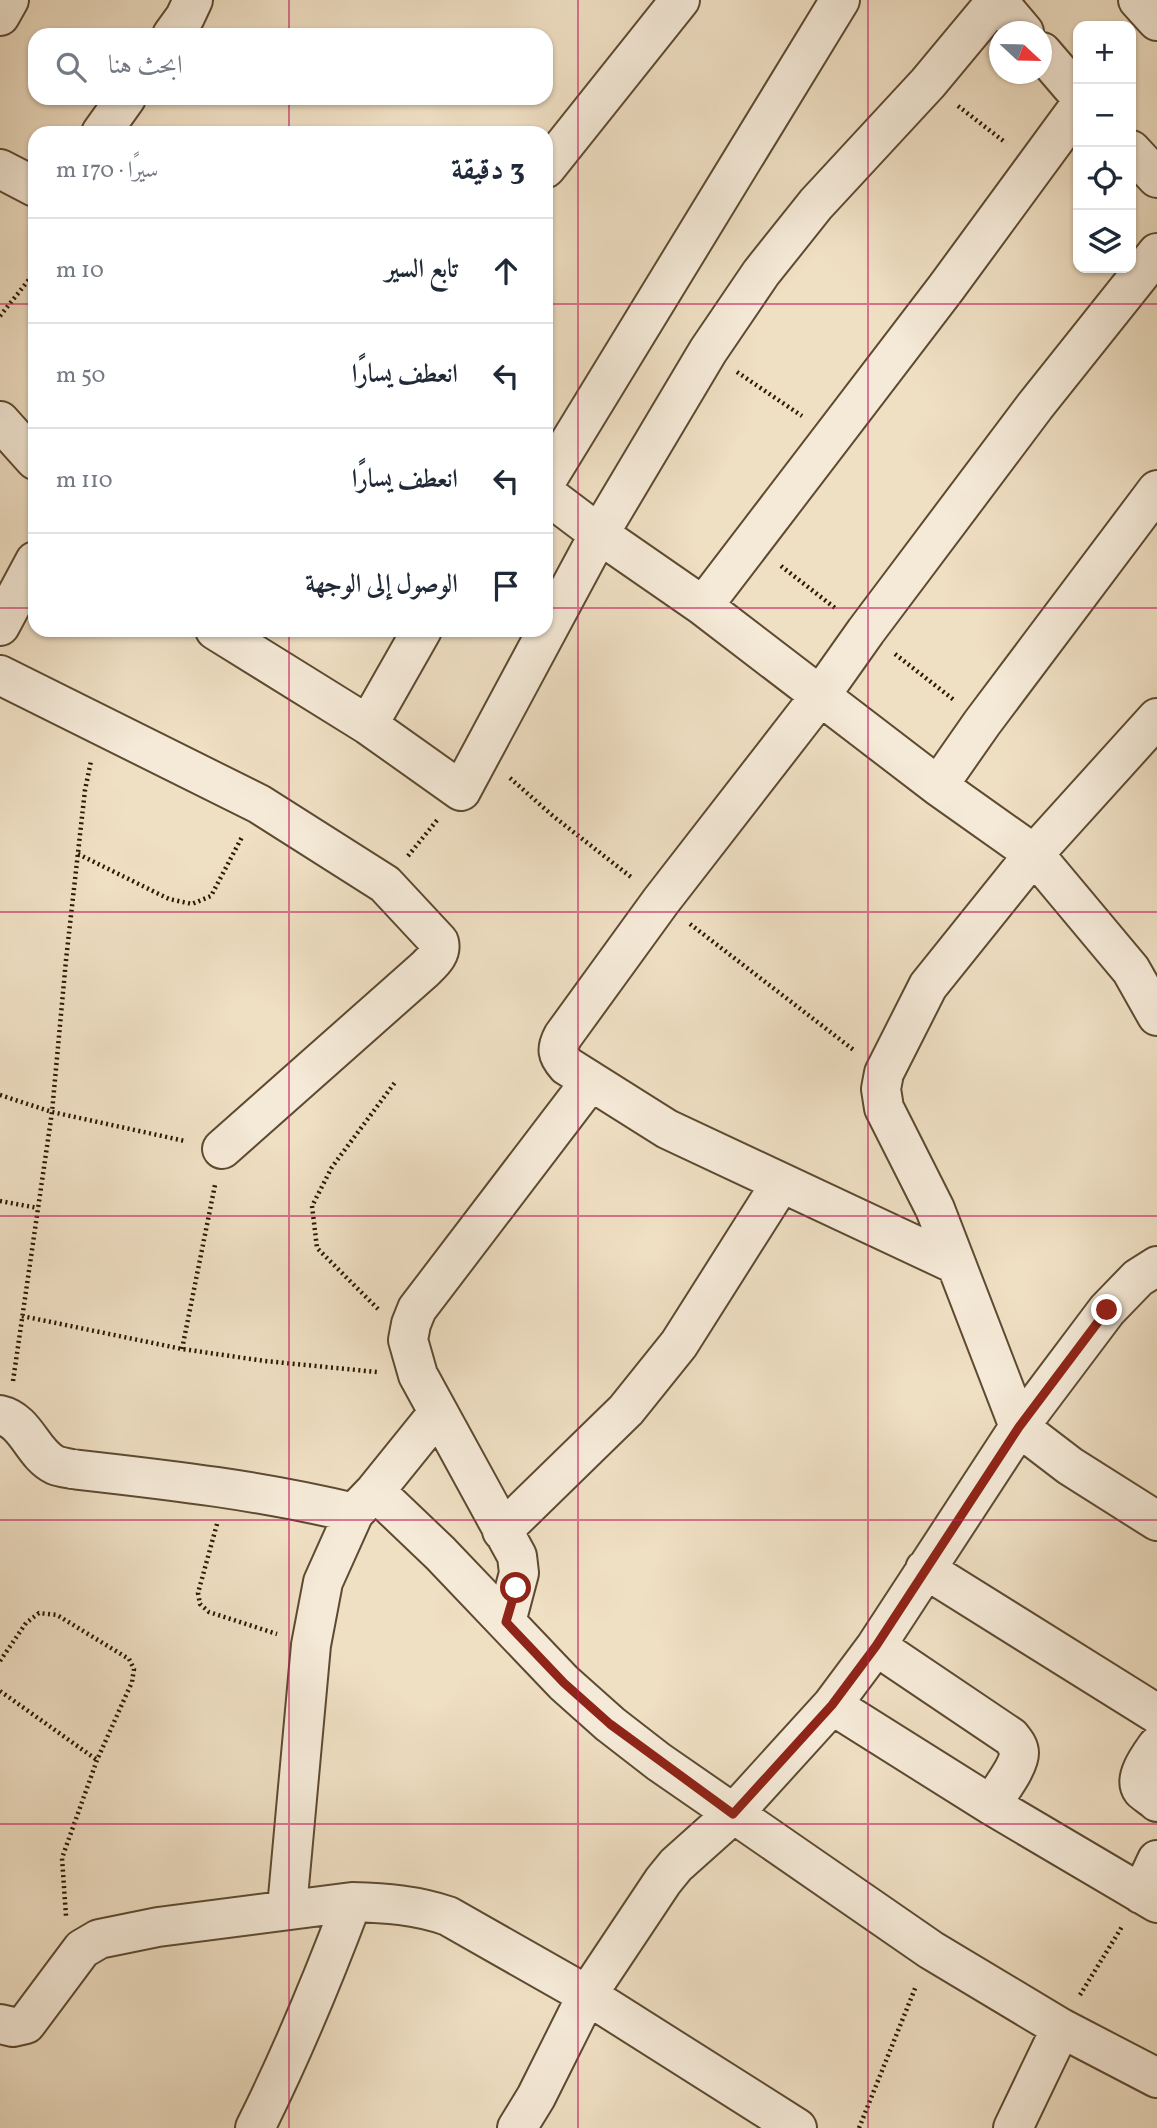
<!DOCTYPE html>
<html lang="ar">
<meta charset="utf-8">
<style>
body{margin:0;font-family:Vollkorn,Amiri,serif;background:#f2f2f3;color:#1f2937;direction:rtl}
.controls{position:absolute;right:21px;top:21px;display:grid;overflow:hidden;border-radius:14px;box-shadow:0 2px 5px #0004}
.controls button{width:63px;height:63px;display:grid;place-items:center;padding:0;border:0;border-bottom:2px solid #e0e1e3;background:#fff;color:#1f2937;font:35px sans-serif}
.compass{position:absolute;left:989px;top:21px;width:63px;height:63px;border-radius:50%;background:#fff;box-shadow:0 2px 5px #0004;rotate:112deg}
.stop{position:absolute;width:21px;height:21px;margin:-16px;border:5px solid #8f2418;border-radius:50%;background:#fff}
.stop.end{background:#8f2418;border-color:#fff;box-shadow:0 2px 7px #0008}
.list{margin:0;padding:0;list-style:none}
h2{display:flex;justify-content:space-between;align-items:center;height:91px;margin:0;padding:0 28px;font-size:30px}
h2 small{font-size:23px;font-weight:400;color:#747a83}
.list li{display:grid;grid-template-columns:46px 1fr auto;gap:21px;align-items:center;box-sizing:border-box;height:105px;padding:0 28px;border-top:2px solid #e0e1e3}
.list b{display:block;font-size:26px;white-space:nowrap}
.list em{font-size:23px;font-style:normal;color:#747a83}
.icon{flex:none;width:38px;height:38px;fill:none;stroke:currentColor;stroke-width:2;stroke-linecap:round;stroke-linejoin:round}
.map{position:relative;flex:none;width:1157px;height:2128px;overflow:hidden;direction:ltr}
.search{position:absolute;background:#fff;box-shadow:0 2px 5px #0004;left:28px;top:28px;width:525px;height:77px;display:flex;align-items:center;gap:18px;box-sizing:border-box;padding:0 24px;border-radius:21px;color:#747a83;font-size:26px}
.panel{position:absolute;background:#fff;box-shadow:0 2px 5px #0004;left:28px;top:126px;width:525px;height:511px;border-radius:21px;direction:rtl}
.map>svg:first-child{display:block}
.lines{fill:none;stroke-linecap:round;stroke-linejoin:round}
.minor-casing{stroke:#5d4a31;stroke-width:42}
.path{stroke:#2c1800;stroke-width:4.5;stroke-dasharray:2 3.5;stroke-linecap:butt}
.minor{stroke:#f5ead8;stroke-width:38}
.route{stroke:#8f2418;stroke-width:9}
.grid{fill:none;stroke:#c2185b;stroke-width:2;stroke-opacity:0.55}
</style>
<div class="map">
<svg width="1157" height="2128" viewBox="0 0 1157 2128">
<rect width="100%" height="100%" fill="#efdfc3"/>
<filter id="stains"><feTurbulence type="fractalNoise" baseFrequency=".00286" numOctaves="4"/><feColorMatrix values="0 0 0 0 .2 0 0 0 0 .09 0 0 0 0 .02 0 0 0 .5 -.17"/></filter>
<radialGradient id="worn" r=".72"><stop offset=".6" stop-color="#630" stop-opacity="0"/><stop offset="1" stop-color="#630" stop-opacity=".3"/></radialGradient>
<g class="lines">
<defs>
<path id="minor" d="M997 0 1024 32
M1138 0 1157 21
M0 16 9 0
M172 35 185 17 193 0
M1042 52 1078 94
M101 133 126 98
M1131 150 1157 178
M546 168 680 0
M0 169 35 187
M0 421 35 460
M546 481 840 0
M546 494 599 534 703 606 938 786 1034 854 1131 970 1157 1016
M703 606 946 288 1078 108
M0 626 35 561
M215 630 368 725 461 791 599 534 708 351 761 273 816 204 928 83 997 0
M0 675 259 804 385 884 439 942C442 954 432 962 424 970L222 1149
M1157 718 1034 854 928 986 884 1073 881 1089 884 1108 935 1209 1019 1427 1070 1466 1157 1521
M368 725 422 630
M938 786 982 723 1157 490
M955 1264 667 1129 567 1066C557 1055 556 1049 563 1036L661 901 820 696 866 631 1035 406 1157 253
M0 1415C27 1421 32 1454 55 1465 60 1467 67 1468 72 1469 169 1480 259 1490 354 1513
M375 1491 440 1553 564 1683 610 1724 659 1762 931 1950 1061 2028 1157 2078
M502 1531 626 1410 679 1344 781 1183
M925 1569 1157 1714
M506 1622 519 1573 517 1556 418 1375 408 1340 411 1324 417 1309 590 1082
M876 1646 1011 1737C1015 1742 1019 1747 1019 1753 1019 1767 998 1793 991 1805
M832 1705 991 1805 1157 1903
M1157 1746C1150 1756 1133 1778 1142 1790 1146 1794 1153 1798 1157 1802
M1141 1894 1157 1860
M287 1908 311 1645 323 1582 354 1513 375 1491 438 1413
M0 2024 13 2027 26 2024 82 1949 99 1939 158 1927 352 1902
M255 2128C292 2054 323 1979 352 1902 386 1903 416 1905 448 1916L587 1995 797 2128
M517 2128 536 2097 587 1995 663 1881 676 1865 733 1814 832 1705 876 1646 1019 1427 1107 1310 1138 1278 1157 1266
M1013 2128 1061 2028"/>
</defs>
<!-- minor casing -->
<use href="#minor" class="minor-casing"/>
<!-- path -->
<path class="path" d="M958 106 1006 143
M0 316 35 272
M737 372 802 416
M781 566 835 608
M895 654 954 700
M510 778 553 816 631 877
M78 854 169 899 192 904 211 896 242 837
M408 856 438 819
M690 924 855 1051
M0 1095 52 1112 185 1141
M0 1201 38 1208
M378 1309 317 1248 312 1206 332 1167 396 1081
M22 1316 182 1349 265 1361 377 1372
M182 1349 215 1185
M13 1381 52 1112 66 960 85 790 91 761
M217 1524 198 1593 200 1604 209 1612 277 1634
M0 1661 26 1623 39 1613 57 1615 129 1659 134 1669 132 1682 97 1760 62 1858 66 1916
M0 1691 97 1760
M1080 1995 1123 1925
M859 2128 916 1986"/>
<!-- minor -->
<use href="#minor" class="minor"/>
</g>
<g class="lines">
<!-- route -->
<path class="route" d="M516 1588 506 1622 564 1683 610 1724 733 1814 832 1705 876 1646 1019 1427 1107 1310"/>
</g>
<!-- grid -->
<path class="grid" d="M289 0V35M578 0V2128M868 0V2128M289 98V133M0 304H35M546 304H1157M0 608H35M546 608H1157M289 630V2128M0 912H1157M0 1216H1157M0 1520H1157M0 1824H1157"/>
<rect width="100%" height="100%" filter="url(#stains)"/>
<rect width="100%" height="100%" fill="url(#worn)"/>
</svg>
<div class="controls">
<button>+</button>
<button>−</button>
<button><svg class="icon" aria-label="locate" viewBox="0 0 24 24"><circle cx="12" cy="12" r="6"/><path d="M12 2v4M12 18v4M2 12h4M18 12h4"/></svg></button>
<button><svg class="icon" aria-label="layers" viewBox="0 0 24 24"><path d="M12 4l9 5-9 5-9-5zM3 14l9 5 9-5"/></svg></button>
</div>
<svg class="compass" viewBox="-18 -18 36 36"><path d="M0-13l5 13h-10z" fill="#e53935"/><path d="M0 13l5-13h-10z" fill="#747a83"/></svg>
<div class="stop" style="left:516px;top:1588px"></div>
<div class="stop end" style="left:1107px;top:1310px"></div>
<div class="search"><svg class="icon" aria-label="search" viewBox="0 0 24 24"><circle cx="10" cy="10" r="6"/><path d="M15 15l6 6"/></svg>ابحث هنا</div>
<section class="panel">
<h2>3 دقيقة<small>سيرًا · 170 m</small></h2>
<ul class="list">
<li><svg class="icon" aria-label="ahead" viewBox="0 0 24 24"><path d="M12 20V5M6 11l6-6 6 6"/></svg><div><b>تابع السير</b></div><em>10 m</em></li>
<li><svg class="icon" aria-label="left" viewBox="0 0 24 24"><path d="M17 20v-9H6M10 6l-5 5 5 5"/></svg><div><b>انعطف يسارًا</b></div><em>50 m</em></li>
<li><svg class="icon" aria-label="left" viewBox="0 0 24 24"><path d="M17 20v-9H6M10 6l-5 5 5 5"/></svg><div><b>انعطف يسارًا</b></div><em>110 m</em></li>
<li><svg class="icon" aria-label="arrive" viewBox="0 0 24 24"><path d="M6 21V4h12l-3 4 3 4H6"/></svg><div><b>الوصول إلى الوجهة</b></div></li>
</ul>
</section>
</div>
